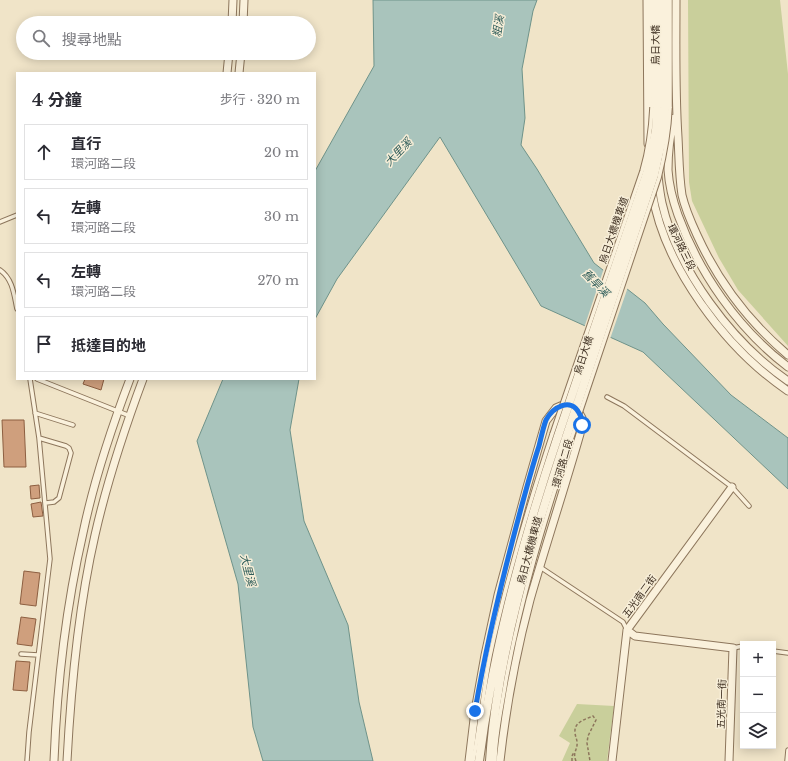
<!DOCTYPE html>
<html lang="zh-TW">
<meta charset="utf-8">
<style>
body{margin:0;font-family:"Libre Baskerville","Noto Sans TC",serif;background:#f7f7f7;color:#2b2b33}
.controls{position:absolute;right:12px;bottom:12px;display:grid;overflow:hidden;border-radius:0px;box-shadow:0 2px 10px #0003}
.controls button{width:36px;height:36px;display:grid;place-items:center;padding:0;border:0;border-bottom:1px solid #e1e1e2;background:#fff;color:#2b2b33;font:20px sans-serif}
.stop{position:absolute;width:12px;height:12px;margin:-9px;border:3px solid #1a73e8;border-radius:50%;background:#fff}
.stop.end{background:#1a73e8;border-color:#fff;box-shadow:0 1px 4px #0008}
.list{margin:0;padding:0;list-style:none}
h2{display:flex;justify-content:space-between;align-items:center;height:52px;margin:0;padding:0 16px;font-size:17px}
h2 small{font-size:13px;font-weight:400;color:#7c7c81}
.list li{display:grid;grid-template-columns:26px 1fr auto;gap:12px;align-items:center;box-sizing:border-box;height:56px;margin:0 8px 8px;padding:0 8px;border:1px solid #e1e1e2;border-radius:0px}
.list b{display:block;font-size:15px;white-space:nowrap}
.list p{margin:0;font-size:13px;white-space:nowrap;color:#7c7c81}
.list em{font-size:13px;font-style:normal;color:#7c7c81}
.icon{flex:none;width:22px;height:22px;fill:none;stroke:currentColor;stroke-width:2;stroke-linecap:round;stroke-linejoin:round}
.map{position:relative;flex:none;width:788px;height:761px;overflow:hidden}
.search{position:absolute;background:#fff;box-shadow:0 2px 10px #0003;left:16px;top:16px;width:300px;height:44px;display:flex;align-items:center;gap:10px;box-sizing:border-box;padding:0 14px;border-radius:22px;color:#7c7c81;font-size:15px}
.panel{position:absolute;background:#fff;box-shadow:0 2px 10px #0003;left:16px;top:72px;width:300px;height:308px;border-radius:0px}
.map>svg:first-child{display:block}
.green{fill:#c9cf9b}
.water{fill:#a9c4bc;stroke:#6f938a}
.pier{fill:#f0e4c8}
.building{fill:#cf9f7d;stroke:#8d5f41}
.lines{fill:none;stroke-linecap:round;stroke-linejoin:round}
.service-casing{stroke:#8d765c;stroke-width:5.5}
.minor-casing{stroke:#8d765c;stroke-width:9}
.tertiary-casing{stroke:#8d765c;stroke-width:10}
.path{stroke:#8d765c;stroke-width:1.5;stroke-dasharray:3 2;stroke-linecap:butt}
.service{stroke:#faf1dc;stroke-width:3.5}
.minor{stroke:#faf1dc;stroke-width:7}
.tertiary{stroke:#faf1dc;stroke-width:8}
.service-bridge-casing{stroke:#8d765c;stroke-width:5.5;stroke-linecap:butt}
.tertiary-bridge-casing{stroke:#8d765c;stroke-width:10;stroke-linecap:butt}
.service-bridge{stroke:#faf1dc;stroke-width:3.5}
.tertiary-bridge{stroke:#faf1dc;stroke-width:8}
.route{stroke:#1a73e8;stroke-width:5}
.labels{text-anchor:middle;stroke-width:3;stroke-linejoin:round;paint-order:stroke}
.street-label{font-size:10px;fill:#3d2e20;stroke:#f7eed8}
.water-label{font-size:11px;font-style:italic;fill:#2f5d5a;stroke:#f7eed8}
</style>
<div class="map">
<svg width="788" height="761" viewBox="0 0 788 761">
<rect width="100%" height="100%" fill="#f0e4c8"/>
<!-- green -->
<path class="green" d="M688 0H780L788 74V346L738 290 719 258 692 201 689 182Z
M577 704 614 706 607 761H562L570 743 559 736Z"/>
<!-- water -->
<path class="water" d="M373 0H537L533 11 522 69 525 118 521 145 537 169 594 263 645 303 663 324 731 395 788 438V489L643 352 541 306 440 137 337 279 315 319V171L374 66Z
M223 379H299L290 430 304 521 348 625 359 702 373 761H263L253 727 238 584 197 441Z"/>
<!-- pier -->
<path class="pier" d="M604 268 628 287 610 339 584 328Z"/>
<!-- building -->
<path class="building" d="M85 379H104L101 390 83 384Z
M2 420H24L26 467H4Z
M39 485 40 498 31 499 30 486Z
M41 502 43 516 33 517 31 504Z
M24 571 40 573 36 606 20 604Z
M21 617 36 619 32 646 17 644Z
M16 661 30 662 27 691 13 690Z"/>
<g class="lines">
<defs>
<path id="service" d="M670 0V108
M651 39 652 107
M0 222 17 215
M0 270C13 279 14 295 17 309
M37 379 130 416
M607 397 624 406 732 487 749 506
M35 413 73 425
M39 438 66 446 69 448 71 453 59 498 54 502 46 503
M540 567 623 622 627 630
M733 648 743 646
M773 651 788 653
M21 654 38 655
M27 761 29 732 50 559 39 438 30 379
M473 761C480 727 483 691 490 656 506 581 528 507 552 434
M495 761C495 734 502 706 506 680 521 598 545 519 571 440
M787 761 788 750"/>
<path id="minor" d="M647 0 648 144
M653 0V40
M676 0C676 46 675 91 678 137 679 156 679 176 682 195 685 208 691 222 697 235 718 281 749 322 788 355
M232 23 233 0
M243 23 244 0
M227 73 229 53
M239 73 241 53
M674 118C670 135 668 153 668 170 669 185 673 201 678 215 699 273 738 329 788 367
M658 176C659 185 660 194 662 203 677 269 732 343 788 381
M652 192C664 267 726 349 788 391
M627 630 635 636 733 648 729 761
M54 761C57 685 66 607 83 533 94 480 111 429 130 379
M67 761C71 686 78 609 95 535 107 482 124 430 143 379
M469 761 475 711 485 655 498 595 527 487 546 421 556 408 563 405 571 406 578 411 582 418 580 434C564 490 546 544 530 600 516 653 506 707 500 761
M612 761 627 630 732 487"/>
<path id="tertiary" d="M657 0V108
M665 0V108
M479 761C493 650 522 542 558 436
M490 761C497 653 532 541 566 438"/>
</defs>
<!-- service casing -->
<use href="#service" class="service-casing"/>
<!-- minor casing -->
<use href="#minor" class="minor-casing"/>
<!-- tertiary casing -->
<use href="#tertiary" class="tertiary-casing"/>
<!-- path -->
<path class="path" d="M572 761V756L574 752
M576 761C572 752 578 750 577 742 577 739 575 736 575 732 574 722 586 719 593 716L596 720 588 736 587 743 590 761"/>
<!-- service -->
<use href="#service" class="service"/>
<!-- minor -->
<use href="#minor" class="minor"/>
<!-- tertiary -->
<use href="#tertiary" class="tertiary"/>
<defs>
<path id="service-bridge" d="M552 434 642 171C648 150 651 129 652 107
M571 440 659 178C665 154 669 132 670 108"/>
<path id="tertiary-bridge" d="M558 436 647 173 656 130 657 108
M566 438 654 175 664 130 665 108"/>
</defs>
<!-- service-bridge casing -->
<use href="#service-bridge" class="service-bridge-casing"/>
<!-- tertiary-bridge casing -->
<use href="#tertiary-bridge" class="tertiary-bridge-casing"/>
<!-- service-bridge -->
<use href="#service-bridge" class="service-bridge"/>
<!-- tertiary-bridge -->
<use href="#tertiary-bridge" class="tertiary-bridge"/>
</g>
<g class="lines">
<!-- route -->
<path class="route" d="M475 711C487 640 504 571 523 501 528 483 533 464 539 446 541 438 543 428 546 420 553 407 571 397 579 413 582 417 582 420 582 425"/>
</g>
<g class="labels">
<!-- street labels -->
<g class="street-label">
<text transform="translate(655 45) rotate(-90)" y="4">烏日大橋</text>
<text transform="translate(613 230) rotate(-71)" y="4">烏日大橋機車道</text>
<text transform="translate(682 247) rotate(64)" y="4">環河路三段</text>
<text transform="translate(583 355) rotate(-72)" y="4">烏日大橋</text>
<text transform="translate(562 463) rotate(-74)" y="4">環河路二段</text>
<text transform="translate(529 550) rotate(-75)" y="4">烏日大橋機車道</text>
<text transform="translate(639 596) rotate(-54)" y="4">五光南二街</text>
<text transform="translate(721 704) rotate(-88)" y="4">五光南一街</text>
</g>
<!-- water labels -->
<g class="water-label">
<text transform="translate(498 26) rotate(-81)" y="4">粗溪</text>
<text transform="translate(398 152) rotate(-46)" y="4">大里溪</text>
<text transform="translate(596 283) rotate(46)" y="4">舊旱溪</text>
<text transform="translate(248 570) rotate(76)" y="4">大里溪</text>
</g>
</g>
</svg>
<div class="controls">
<button>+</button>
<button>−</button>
<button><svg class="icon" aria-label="layers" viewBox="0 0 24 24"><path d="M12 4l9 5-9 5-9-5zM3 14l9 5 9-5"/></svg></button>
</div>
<div class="stop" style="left:582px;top:425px"></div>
<div class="stop end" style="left:475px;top:711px"></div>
<div class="search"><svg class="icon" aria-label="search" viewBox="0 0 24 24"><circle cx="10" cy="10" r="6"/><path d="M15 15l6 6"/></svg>搜尋地點</div>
<section class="panel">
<h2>4 分鐘<small>步行 · 320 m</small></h2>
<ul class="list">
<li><svg class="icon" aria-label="ahead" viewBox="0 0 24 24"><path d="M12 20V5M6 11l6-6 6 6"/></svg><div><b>直行</b><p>環河路二段</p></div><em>20 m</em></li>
<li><svg class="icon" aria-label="left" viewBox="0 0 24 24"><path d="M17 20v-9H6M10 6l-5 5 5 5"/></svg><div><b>左轉</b><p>環河路二段</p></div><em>30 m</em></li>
<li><svg class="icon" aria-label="left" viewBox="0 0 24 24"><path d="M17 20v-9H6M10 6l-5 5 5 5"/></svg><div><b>左轉</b><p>環河路二段</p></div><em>270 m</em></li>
<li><svg class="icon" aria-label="arrive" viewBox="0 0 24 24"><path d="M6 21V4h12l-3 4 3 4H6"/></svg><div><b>抵達目的地</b></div></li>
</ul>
</section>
</div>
